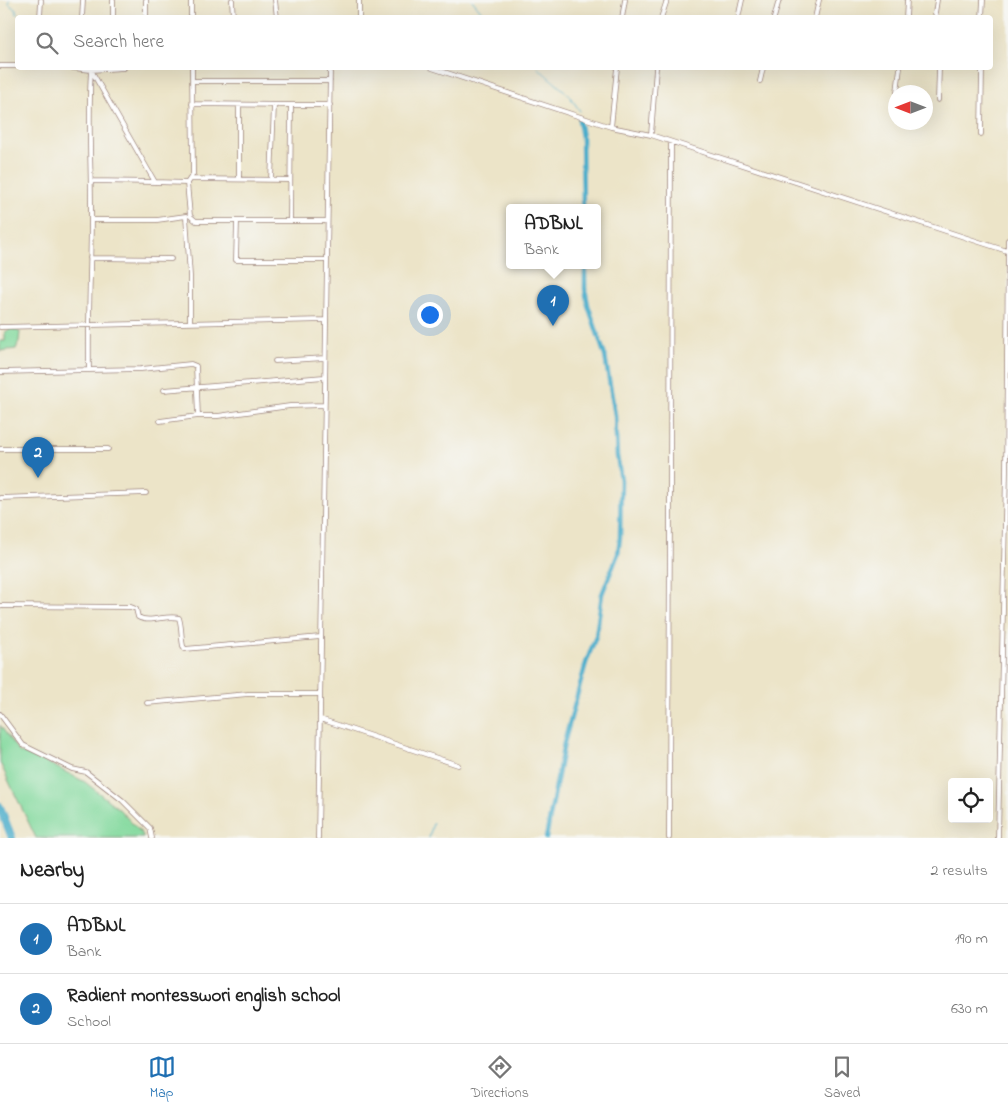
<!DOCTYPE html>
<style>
body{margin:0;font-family:"Indie Flower",sans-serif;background:#f2f2f2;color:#222}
.controls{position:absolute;right:15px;bottom:15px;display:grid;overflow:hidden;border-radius:5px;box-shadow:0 5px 20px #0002}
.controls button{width:45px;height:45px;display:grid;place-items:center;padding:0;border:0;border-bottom:1px solid #e0e0e0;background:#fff;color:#222;font:25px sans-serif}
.compass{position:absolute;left:888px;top:85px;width:45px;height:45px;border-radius:50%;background:#fff;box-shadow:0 5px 20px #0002;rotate:270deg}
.you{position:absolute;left:429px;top:314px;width:18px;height:18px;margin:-12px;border:4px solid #fff;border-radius:50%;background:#1a73e8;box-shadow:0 0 0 8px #1a73e833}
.badge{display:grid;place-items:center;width:32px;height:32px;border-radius:50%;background:#1f6fb2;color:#fff;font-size:16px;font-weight:700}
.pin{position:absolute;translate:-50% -41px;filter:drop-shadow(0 1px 2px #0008)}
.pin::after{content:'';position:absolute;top:26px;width:18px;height:15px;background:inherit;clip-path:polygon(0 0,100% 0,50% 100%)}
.popup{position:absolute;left:506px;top:204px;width:95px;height:65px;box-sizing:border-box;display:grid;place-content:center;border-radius:5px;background:#fff;filter:drop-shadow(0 1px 4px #0005);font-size:16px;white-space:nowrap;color:#767676}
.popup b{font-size:19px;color:#222}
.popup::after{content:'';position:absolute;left:50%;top:100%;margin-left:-10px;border:10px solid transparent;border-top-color:#fff}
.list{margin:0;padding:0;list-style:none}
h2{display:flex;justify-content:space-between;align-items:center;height:65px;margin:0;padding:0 20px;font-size:21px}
h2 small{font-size:16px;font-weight:400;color:#767676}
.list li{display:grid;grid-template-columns:32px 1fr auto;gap:15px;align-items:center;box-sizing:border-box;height:70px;padding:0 20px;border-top:1px solid #e0e0e0}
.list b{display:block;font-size:19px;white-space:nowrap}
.list p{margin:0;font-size:16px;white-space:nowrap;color:#767676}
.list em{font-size:16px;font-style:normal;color:#767676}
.icon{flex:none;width:28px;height:28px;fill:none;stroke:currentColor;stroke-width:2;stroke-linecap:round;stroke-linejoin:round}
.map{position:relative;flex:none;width:1008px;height:838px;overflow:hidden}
.search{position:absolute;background:#fff;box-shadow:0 5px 20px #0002;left:15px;right:15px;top:15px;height:55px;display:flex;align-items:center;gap:12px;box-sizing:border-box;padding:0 18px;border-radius:5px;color:#767676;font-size:19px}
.sheet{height:205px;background:#fff}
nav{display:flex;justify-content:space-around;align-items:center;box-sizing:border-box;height:70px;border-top:1px solid #e0e0e0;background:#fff;font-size:14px;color:#767676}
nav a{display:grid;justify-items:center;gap:2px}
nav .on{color:#1f6fb2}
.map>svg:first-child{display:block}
.green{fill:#82d99d;stroke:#667c64}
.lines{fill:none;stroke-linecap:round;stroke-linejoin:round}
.stream{stroke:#4cadcb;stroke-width:1}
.canal{stroke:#4cadcb;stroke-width:4.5}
.river{stroke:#4cadcb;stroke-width:8}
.street-casing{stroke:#9b827a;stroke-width:5.5}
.street{stroke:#fff;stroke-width:4}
</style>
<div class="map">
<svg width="1008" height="838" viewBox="0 0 1008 838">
<rect width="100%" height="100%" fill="#f6f6f2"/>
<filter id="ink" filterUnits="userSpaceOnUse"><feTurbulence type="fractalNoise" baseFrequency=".02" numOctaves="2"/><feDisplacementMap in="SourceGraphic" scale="10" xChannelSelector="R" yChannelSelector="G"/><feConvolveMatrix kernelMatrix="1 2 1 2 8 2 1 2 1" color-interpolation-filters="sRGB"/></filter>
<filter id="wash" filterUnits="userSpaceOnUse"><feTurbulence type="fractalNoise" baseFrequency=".0096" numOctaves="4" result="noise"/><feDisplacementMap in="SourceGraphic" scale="20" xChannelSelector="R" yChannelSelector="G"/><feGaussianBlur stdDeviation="1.12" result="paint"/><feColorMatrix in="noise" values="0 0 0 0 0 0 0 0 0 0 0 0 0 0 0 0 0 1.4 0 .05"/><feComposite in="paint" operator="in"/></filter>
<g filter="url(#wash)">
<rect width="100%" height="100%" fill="#ece4c8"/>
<!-- green -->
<path class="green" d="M12 328 20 332 19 341 16 349 0 351V341H5V332Z
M0 725 19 752 50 764 85 782 119 809 143 835V838H36L0 763Z"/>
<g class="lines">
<!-- stream -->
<path class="stream" d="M9 0V4L16 10 17 14
M472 0 487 18
M538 68 568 94 580 111
M429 838 433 823"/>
<!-- canal -->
<path class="canal" d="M579 120 582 137 583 207
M546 838 564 743 586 663 596 636 602 594 618 554 620 537 621 480 617 456 615 415 605 356 588 305 585 289V265"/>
<!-- river -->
<path class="river" d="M0 807 12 838"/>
</g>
</g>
<g filter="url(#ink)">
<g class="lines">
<defs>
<path id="street" d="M232 0 233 18
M275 0 277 18
M359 0V18
M40 18 41 0
M82 18 83 0
M113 18V0
M146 18V0
M191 18V0
M622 18 625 0
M661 18 667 0
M738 18 742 0
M774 18 779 0
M815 18 819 0
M906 18 907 0
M937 18 935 13 937 0
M982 18 983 0
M0 66H18
M73 68 91 70 124 68
M432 68 611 127 651 135 1007 251
M91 70C88 116 91 163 91 210 91 263 88 316 89 370L141 369 191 364 196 366 198 416
M91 70 155 182 187 183 190 216 196 221H327
M192 81H330
M760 81 763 68
M897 92 900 68
M938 100 939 68
M192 104 291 105 290 221
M291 105H330
M611 127 617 68
M981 134 982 68
M651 135 656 68
M190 179 290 180
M239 179V105
M271 180 274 105
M91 181 155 182
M187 183 193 174 192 68
M91 220H157L186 216 190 276V323
M237 221 236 260H327
M90 258 171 259
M0 327 325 320
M275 361 325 358
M0 372 89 370
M164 390 324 377
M160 421 198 416H218L290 406 324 405
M0 449H108
M0 498 146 493
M0 606 131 607 136 609 138 617C150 624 166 614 179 618 182 627 181 637 183 646L185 649 320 637
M147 703 248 694H320
M0 714 23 745 72 769 86 772 122 800 150 828 152 838
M320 719 458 765
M318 838 330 68
M669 838 671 142
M998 838 1006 472 1008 240"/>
</defs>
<!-- street casing -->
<use href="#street" class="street-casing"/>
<!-- street -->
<use href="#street" class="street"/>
</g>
</g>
</svg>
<div class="controls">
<button><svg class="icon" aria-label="locate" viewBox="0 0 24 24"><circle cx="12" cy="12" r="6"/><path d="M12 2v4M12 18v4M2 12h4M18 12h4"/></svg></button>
</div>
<svg class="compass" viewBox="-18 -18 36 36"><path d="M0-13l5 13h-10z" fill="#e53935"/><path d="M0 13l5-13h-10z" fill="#767676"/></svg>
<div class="you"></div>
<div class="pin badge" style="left:553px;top:326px">1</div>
<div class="popup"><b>ADBNL</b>Bank</div>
<div class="pin badge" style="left:38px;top:478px">2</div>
<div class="search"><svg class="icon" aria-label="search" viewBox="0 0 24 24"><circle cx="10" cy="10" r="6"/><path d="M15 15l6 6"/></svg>Search here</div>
</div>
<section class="sheet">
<h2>Nearby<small>2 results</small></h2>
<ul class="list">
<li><span class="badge">1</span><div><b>ADBNL</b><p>Bank</p></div><em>190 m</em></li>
<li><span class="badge">2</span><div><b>Radient montesswori english school</b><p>School</p></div><em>630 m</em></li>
</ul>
</section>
<nav>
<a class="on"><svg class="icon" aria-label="map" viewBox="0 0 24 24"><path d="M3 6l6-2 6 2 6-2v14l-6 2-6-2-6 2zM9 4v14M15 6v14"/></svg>Map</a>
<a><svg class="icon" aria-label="directions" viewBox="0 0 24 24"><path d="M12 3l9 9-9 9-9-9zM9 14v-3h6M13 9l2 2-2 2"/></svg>Directions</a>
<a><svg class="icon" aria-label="saved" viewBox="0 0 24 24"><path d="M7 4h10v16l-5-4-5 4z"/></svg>Saved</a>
</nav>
